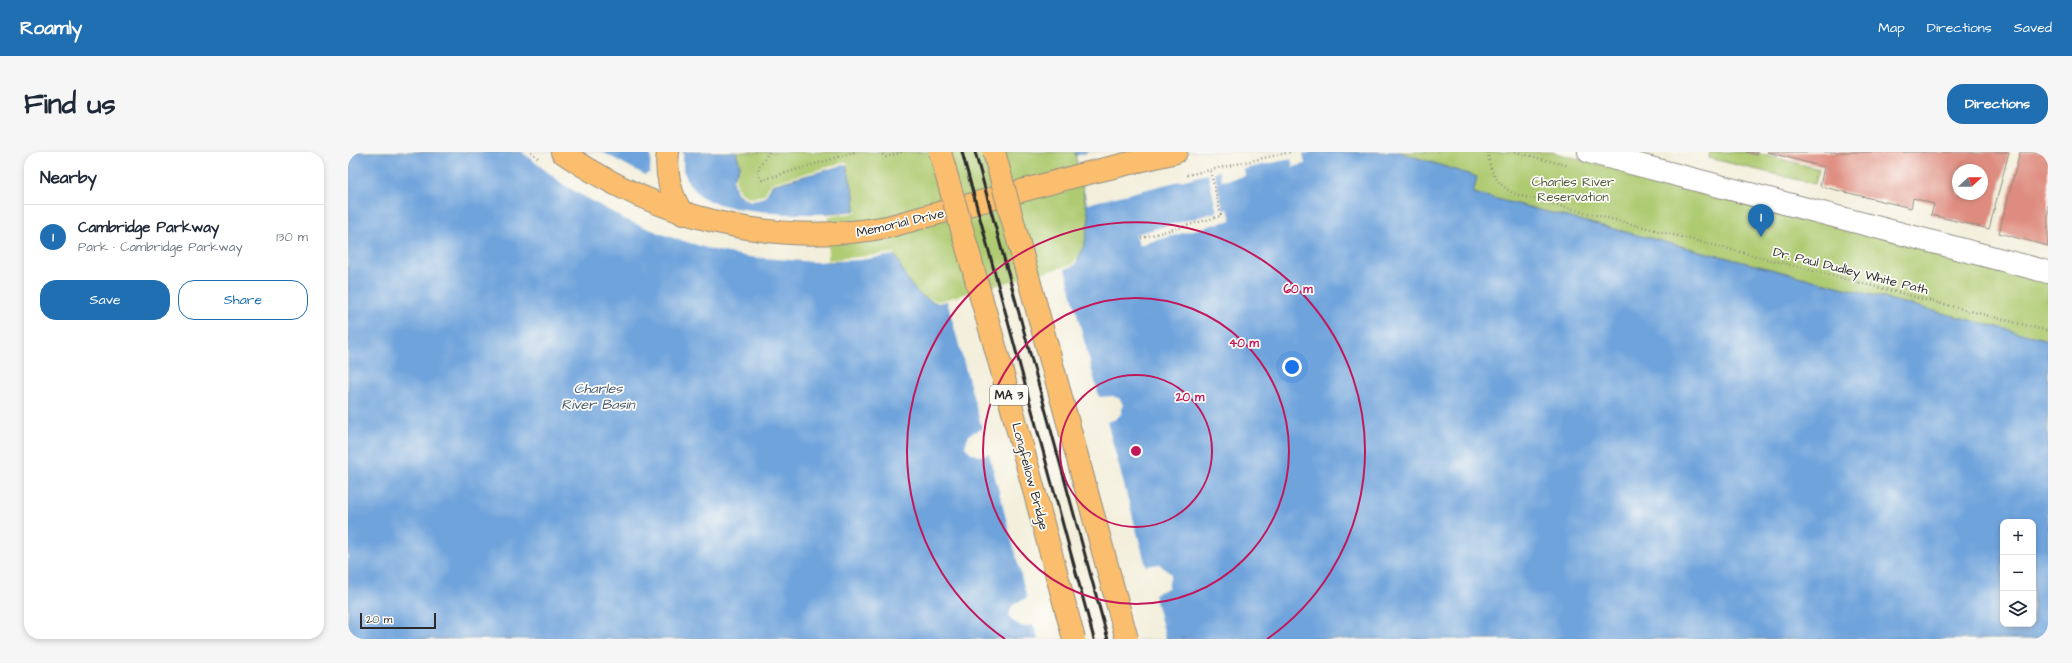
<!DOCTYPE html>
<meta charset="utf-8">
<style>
body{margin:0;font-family:"Architects Daughter",sans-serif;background:#f6f6f7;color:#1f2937}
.controls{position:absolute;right:12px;bottom:12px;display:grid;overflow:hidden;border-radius:8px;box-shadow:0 2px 6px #0003}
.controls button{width:36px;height:36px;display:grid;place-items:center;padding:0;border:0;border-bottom:1px solid #e0e1e3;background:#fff;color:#1f2937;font:20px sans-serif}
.compass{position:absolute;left:1604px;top:12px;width:36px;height:36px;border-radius:50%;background:#fff;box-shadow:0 2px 6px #0003;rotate:69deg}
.scale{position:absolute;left:12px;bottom:10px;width:76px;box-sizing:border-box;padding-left:4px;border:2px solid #2b2b2b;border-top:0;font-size:11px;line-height:14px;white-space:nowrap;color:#2b2b2b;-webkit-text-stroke:3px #fdfcf7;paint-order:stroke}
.you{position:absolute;left:944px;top:215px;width:14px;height:14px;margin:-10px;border:3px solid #fff;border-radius:50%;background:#1a73e8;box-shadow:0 0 0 6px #1a73e833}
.badge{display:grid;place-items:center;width:26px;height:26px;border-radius:50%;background:#1f6fb2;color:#fff;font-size:13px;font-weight:700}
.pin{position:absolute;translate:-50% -33px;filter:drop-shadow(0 1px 2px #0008)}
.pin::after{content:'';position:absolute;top:21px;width:14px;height:12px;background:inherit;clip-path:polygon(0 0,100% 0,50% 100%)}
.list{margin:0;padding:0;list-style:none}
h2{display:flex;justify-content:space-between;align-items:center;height:52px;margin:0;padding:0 16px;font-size:17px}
h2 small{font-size:13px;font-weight:400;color:#747a83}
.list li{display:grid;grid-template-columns:26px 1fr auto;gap:12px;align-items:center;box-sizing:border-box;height:64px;padding:0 16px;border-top:1px solid #e0e1e3}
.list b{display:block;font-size:15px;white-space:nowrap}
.list p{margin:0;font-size:13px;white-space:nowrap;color:#747a83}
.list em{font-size:13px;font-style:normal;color:#747a83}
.actions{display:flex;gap:8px;padding:12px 16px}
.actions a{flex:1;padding:9px 0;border:1px solid #1f6fb2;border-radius:16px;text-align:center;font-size:14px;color:#1f6fb2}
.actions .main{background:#1f6fb2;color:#fff}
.icon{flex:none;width:22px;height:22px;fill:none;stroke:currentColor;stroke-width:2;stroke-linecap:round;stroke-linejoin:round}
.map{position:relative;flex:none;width:1700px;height:487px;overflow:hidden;border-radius:16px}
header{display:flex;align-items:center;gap:24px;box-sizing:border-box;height:56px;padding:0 20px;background:#1f6fb2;color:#fff}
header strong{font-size:19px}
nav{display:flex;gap:22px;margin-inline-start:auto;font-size:14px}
.intro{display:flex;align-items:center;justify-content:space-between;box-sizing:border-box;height:96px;padding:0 24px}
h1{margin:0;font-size:28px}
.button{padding:10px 18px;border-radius:16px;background:#1f6fb2;color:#fff;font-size:14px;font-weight:700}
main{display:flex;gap:24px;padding:0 24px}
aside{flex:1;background:#fff;border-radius:16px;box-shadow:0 2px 6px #0003}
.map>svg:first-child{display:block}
.green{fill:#afcb72;stroke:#6d7b4e}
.water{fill:#6ea3db;stroke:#4c6783;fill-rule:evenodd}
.pier{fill:#f3efdc}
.building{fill:#de8c7f;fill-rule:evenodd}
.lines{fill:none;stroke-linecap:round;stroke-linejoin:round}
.minor-casing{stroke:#8f8d84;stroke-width:24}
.primary-casing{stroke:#8f8d84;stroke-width:24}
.trunk-casing{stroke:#8f8d84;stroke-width:24}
.path{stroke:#8f8d84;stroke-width:2.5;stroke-dasharray:1 3;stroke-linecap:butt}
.minor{stroke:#fff;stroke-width:22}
.primary{stroke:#fabe6e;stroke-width:22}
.trunk{stroke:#fabe6e;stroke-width:22}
.rail{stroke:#2b2b2b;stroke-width:3}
.trunk-bridge-casing{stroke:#8f8d84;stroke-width:24;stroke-linecap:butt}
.trunk-bridge{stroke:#fabe6e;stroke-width:22}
.ring{fill:none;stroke:#c2185b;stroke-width:2}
.labels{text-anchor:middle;stroke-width:3.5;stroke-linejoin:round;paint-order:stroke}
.shield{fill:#fdfcf7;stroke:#6a6a68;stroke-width:1}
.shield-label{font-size:12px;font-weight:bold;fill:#2b2b2b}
.park-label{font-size:13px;fill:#535b40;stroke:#fdfcf7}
.street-label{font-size:13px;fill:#2b2b2b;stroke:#fdfcf7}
.water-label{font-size:14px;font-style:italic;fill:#465b71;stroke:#fdfcf7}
.centre{fill:#c2185b;stroke:#fdfcf7;stroke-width:2}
.ring-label{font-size:12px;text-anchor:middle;font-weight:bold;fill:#c2185b;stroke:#fdfcf7;stroke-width:3.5;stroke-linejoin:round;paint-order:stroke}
</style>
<header>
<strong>Roamly</strong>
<nav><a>Map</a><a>Directions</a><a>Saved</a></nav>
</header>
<div class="intro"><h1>Find us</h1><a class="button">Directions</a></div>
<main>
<aside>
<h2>Nearby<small></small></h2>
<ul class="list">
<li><span class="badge">1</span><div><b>Cambridge Parkway</b><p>Park · Cambridge Parkway</p></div><em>130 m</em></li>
</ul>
<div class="actions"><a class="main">Save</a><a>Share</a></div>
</aside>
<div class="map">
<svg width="1700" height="487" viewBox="0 0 1700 487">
<rect width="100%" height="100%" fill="#fdfcf7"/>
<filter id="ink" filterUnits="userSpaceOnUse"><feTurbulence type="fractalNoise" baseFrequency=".025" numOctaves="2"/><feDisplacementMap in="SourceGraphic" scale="8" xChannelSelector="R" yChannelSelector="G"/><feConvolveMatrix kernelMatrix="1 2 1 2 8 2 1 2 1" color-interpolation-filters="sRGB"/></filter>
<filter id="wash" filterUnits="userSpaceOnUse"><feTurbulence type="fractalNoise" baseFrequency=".012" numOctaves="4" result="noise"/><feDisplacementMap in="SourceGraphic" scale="16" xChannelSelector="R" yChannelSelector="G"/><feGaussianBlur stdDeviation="0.9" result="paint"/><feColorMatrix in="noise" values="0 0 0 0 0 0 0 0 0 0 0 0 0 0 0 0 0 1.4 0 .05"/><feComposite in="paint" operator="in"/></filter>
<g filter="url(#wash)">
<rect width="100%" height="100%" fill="#f3efdc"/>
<!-- green -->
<path class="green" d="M388 0H727L741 66 737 91 729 110 724 115 590 151C563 143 559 127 546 103L478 110V62L507 59 506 43 498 12 417 45 402 49 389 41 385 27 392 14Z
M1051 0H1203L1700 128V188L1125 41 1129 25Z
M1362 0H1405L1471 17 1467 32 1361 6Z"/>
<!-- water -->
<path class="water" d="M0 0H388L392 14 385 27 389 41 402 49 417 45 424 33 498 12 506 43 507 59 478 62V110L547 103C558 125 564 144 590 151L724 115 729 110 737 91 741 66 727 0H1051L1129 25 1125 41 1700 188V487H0ZM1655 370H1685V472H1655Z"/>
<!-- pier -->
<path class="pier" d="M174 0H254L297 23 302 20 303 0H335V18L341 32 352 44 366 51 387 56 435 62H478L509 59 507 61 480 64V108L546 101 547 103 512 108 467 110 402 105 365 98 319 84 276 67 216 33Z
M742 0H964L955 2 957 12 945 15 943 7 896 17 897 24 874 29 871 19 866 20 875 58 880 57 883 68 791 93 788 82 869 60 860 22 739 52 728 4Z
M498 10 500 12 424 32 417 45 402 49 389 41 385 27 394 14 387 27 391 40 403 46 416 43 423 31Z
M730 101 729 110 724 115 717 117 751 245 765 244 772 247 775 253 773 262 768 267 759 270 798 414 811 412 823 422 820 436 806 442 818 487H690L686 473 675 475 663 468 661 463 663 456 667 451 679 446 641 302 631 304 624 302 617 295 619 287 622 282 634 277 599 149 590 151 579 146 590 149 599 147 723 113 728 109Z"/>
<g id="blocks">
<!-- building -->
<path class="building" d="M1398 0H1409V3Z
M1419 0H1661L1641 77 1583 63 1586 52 1565 46 1563 56 1472 34 1476 15ZM1610 18H1634V42H1610Z
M1672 0H1700V94L1651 81Z"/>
</g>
</g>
<g filter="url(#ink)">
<use href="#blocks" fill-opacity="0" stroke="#8f8d84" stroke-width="1"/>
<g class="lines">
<defs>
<path id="minor" d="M1241 0 1700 120"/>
<path id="primary" d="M214 0C309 66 425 96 539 75L732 23 828 0"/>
<path id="trunk" d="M320 0C317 21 323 45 335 62"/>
</defs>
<!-- minor casing -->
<use href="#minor" class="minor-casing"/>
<!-- primary casing -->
<use href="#primary" class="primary-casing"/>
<!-- trunk casing -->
<use href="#trunk" class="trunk-casing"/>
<!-- path -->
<path class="path" d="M183 0 190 6
M421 0 411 15 410 23 414 28 507 0
M531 0 538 5 554 0
M1140 0C1141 20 1151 36 1170 43L1700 179
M1167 0 1221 14
M839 23 943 0
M793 86 873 64 862 17"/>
<!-- minor -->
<use href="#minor" class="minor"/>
<!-- primary -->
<use href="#primary" class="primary"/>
<!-- trunk -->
<use href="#trunk" class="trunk"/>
<!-- rail -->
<path class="rail" d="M614 0 746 487
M627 0 760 487"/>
<defs>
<path id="trunk-bridge" d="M592 0 652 212 726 487
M646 0 779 487"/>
</defs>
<!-- trunk-bridge casing -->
<use href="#trunk-bridge" class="trunk-bridge-casing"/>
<!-- trunk-bridge -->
<use href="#trunk-bridge" class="trunk-bridge"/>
</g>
</g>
<!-- distance rings -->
<g class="ring">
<circle cx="788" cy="299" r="76"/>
<circle cx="788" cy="299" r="153"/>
<path d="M657 487A229 229 0 1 1 919 487"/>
</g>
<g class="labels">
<!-- shield labels -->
<rect class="shield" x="642" y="233" width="38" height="20" rx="3"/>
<g class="shield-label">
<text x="661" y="247">MA 3</text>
</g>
<!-- park labels -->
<g class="park-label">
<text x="1225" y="34">Charles River<tspan x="1225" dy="15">Reservation</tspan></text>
</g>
<!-- street labels -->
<g class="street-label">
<text transform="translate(552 70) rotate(-13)" y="5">Memorial Drive</text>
<text transform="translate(1503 118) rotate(14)" y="5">Dr. Paul Dudley White Path</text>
<text transform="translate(683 324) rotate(75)" y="5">Longfellow Bridge</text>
</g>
<!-- water labels -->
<g class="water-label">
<text x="250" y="241">Charles<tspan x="250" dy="16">River Basin</tspan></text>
</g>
</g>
<circle cx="788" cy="299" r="6" class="centre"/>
<g class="ring-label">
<text x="950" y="141">60 m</text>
<text x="896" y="195">40 m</text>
<text x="842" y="249">20 m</text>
</g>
</svg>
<div class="controls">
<button>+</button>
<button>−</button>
<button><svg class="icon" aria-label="layers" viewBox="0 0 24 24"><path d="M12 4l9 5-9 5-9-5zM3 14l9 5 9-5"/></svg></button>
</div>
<svg class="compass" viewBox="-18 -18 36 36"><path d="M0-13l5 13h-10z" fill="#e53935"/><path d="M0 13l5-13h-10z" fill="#747a83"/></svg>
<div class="scale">20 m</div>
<div class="you"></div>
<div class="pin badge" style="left:1413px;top:85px">1</div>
</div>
</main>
